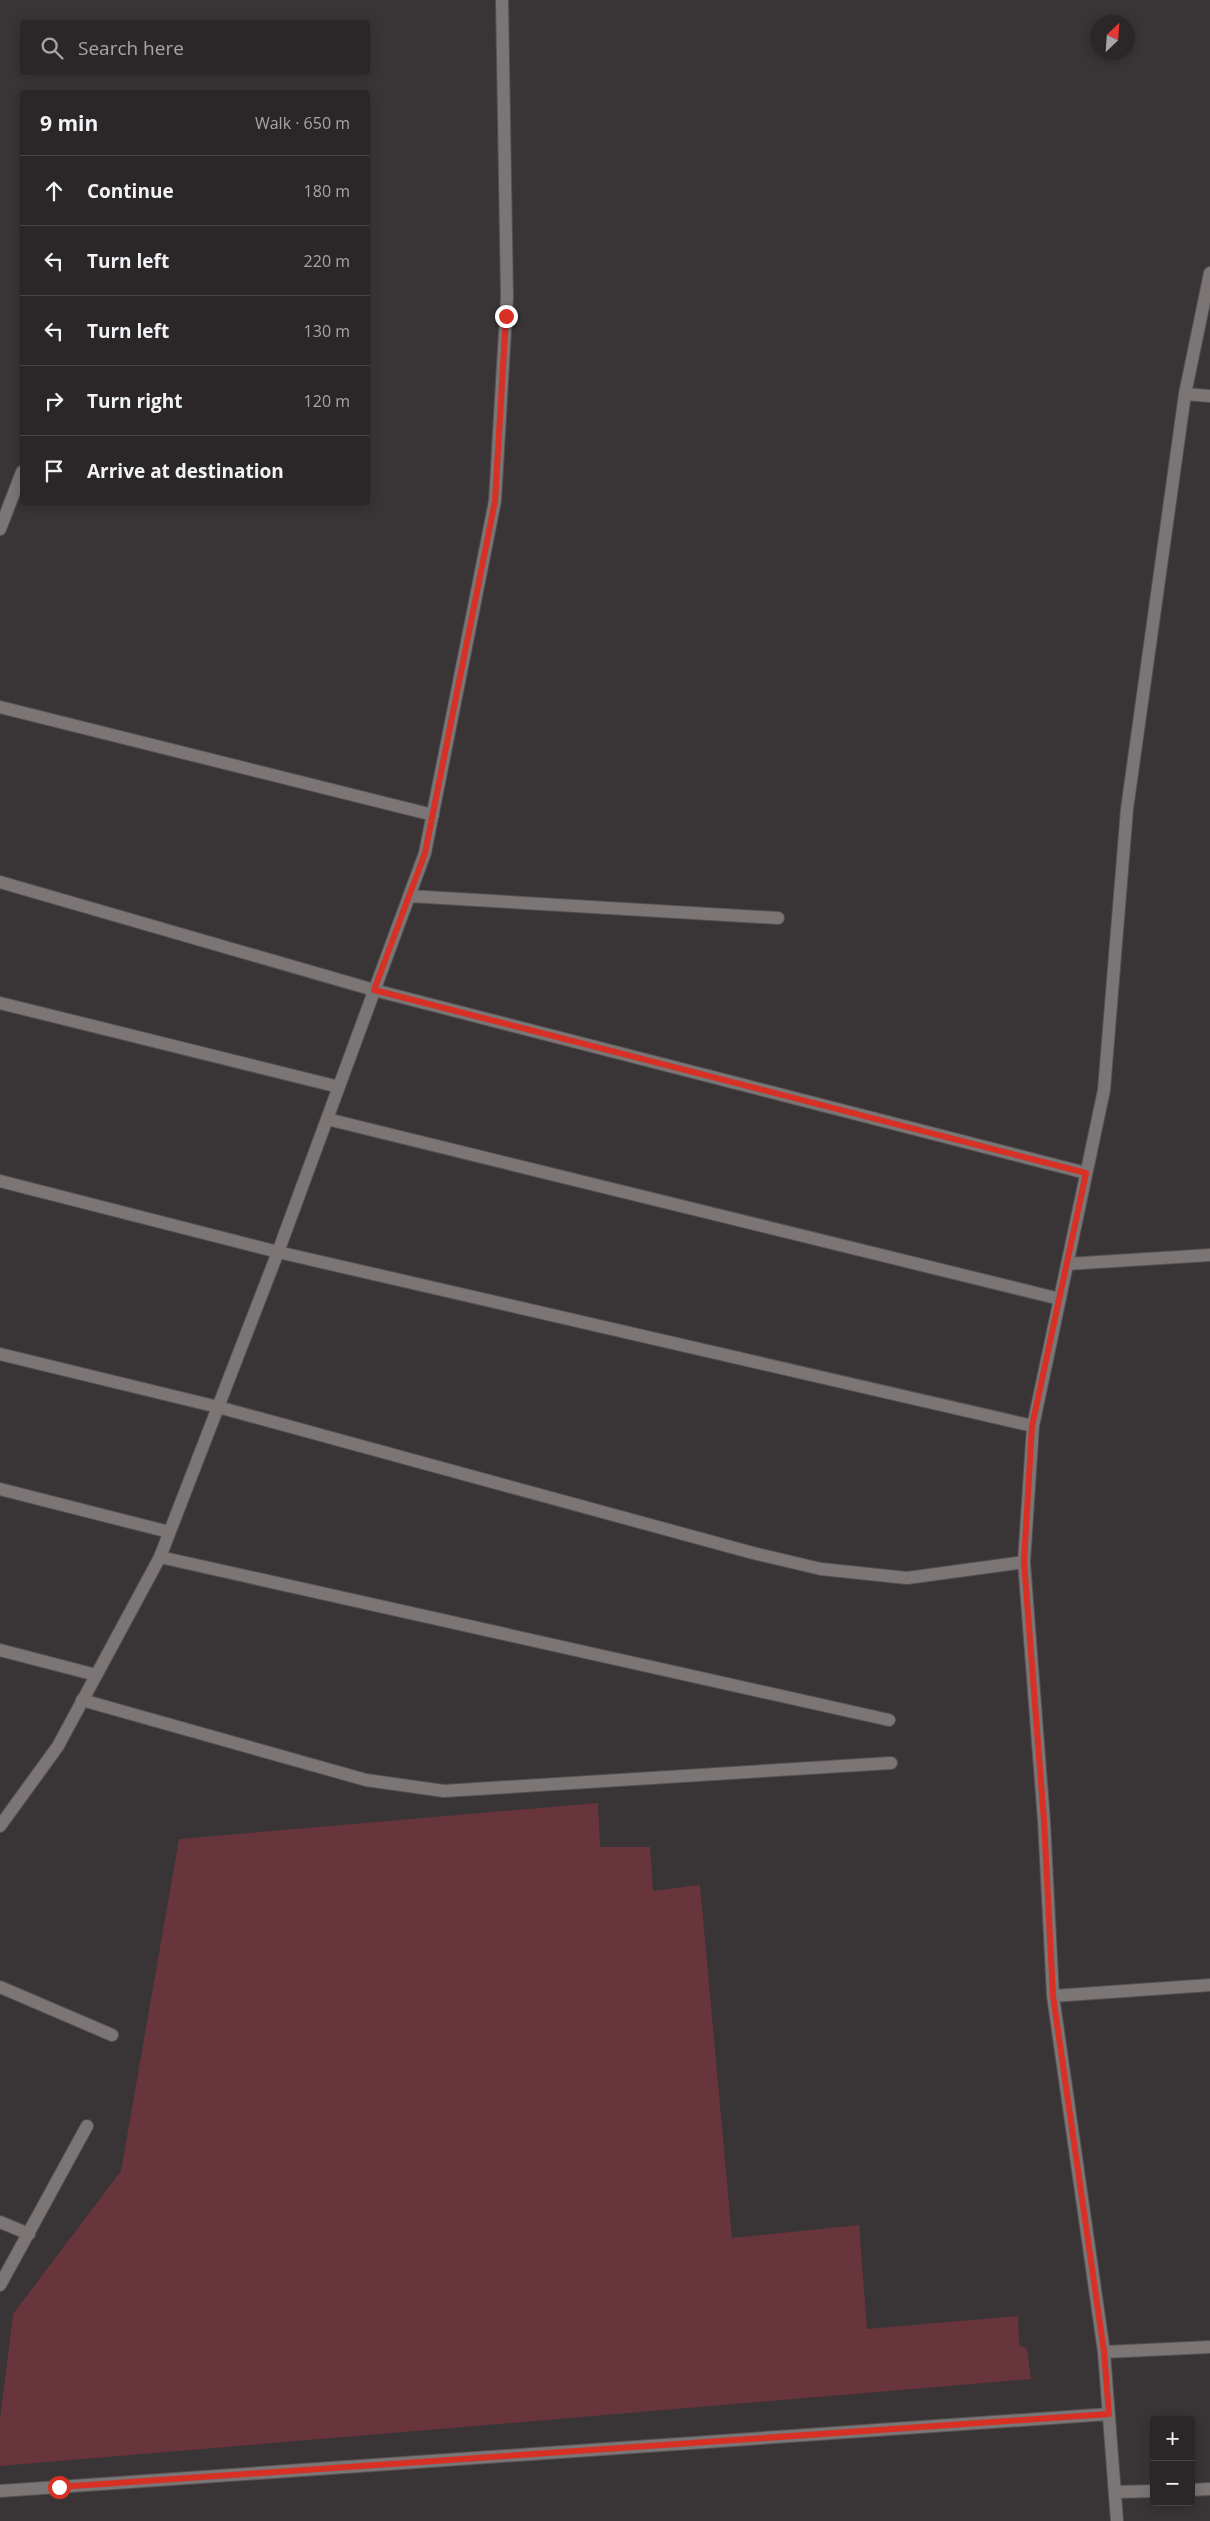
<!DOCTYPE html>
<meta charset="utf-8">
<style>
body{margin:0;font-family:"Open Sans",sans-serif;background:#373334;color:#f1f3f6}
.controls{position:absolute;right:15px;bottom:15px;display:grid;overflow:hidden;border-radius:5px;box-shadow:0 2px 12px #0003}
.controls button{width:45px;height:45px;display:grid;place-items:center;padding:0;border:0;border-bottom:1px solid #474445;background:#2b2728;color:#f1f3f6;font:25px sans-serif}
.compass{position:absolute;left:1090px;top:15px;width:45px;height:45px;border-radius:50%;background:#2b2728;box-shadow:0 2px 12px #0003;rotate:25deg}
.stop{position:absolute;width:15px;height:15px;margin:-11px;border:4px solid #d93025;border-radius:50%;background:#fff}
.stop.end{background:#d93025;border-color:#fff;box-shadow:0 1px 5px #0008}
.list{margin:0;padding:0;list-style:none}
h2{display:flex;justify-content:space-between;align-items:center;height:65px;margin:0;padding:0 20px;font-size:21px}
h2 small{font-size:16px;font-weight:400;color:#a6a5a8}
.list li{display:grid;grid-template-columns:32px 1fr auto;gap:15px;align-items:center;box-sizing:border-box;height:70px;padding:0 20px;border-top:1px solid #474445}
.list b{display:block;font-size:19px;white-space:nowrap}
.list em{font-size:16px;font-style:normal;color:#a6a5a8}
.icon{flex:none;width:28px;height:28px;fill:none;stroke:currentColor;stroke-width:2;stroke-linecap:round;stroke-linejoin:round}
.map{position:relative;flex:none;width:1210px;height:2521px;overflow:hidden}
.search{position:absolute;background:#2b2728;box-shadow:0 2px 12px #0003;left:20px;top:20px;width:350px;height:55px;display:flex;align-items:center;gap:12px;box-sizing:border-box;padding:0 18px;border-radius:5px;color:#a6a5a8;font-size:19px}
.panel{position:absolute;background:#2b2728;box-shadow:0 2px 12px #0003;left:20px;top:90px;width:350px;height:415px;border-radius:5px}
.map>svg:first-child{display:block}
.green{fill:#68353d}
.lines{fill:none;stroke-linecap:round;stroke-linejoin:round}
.minor-casing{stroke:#555151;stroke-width:14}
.minor{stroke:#7b7576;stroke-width:12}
.route{stroke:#d93025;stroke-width:6}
</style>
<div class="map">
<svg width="1210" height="2521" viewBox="0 0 1210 2521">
<rect width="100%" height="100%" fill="#393435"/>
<!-- green -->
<path class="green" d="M598 1803 600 1847H650L653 1891 700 1885 732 2238 859 2225 867 2329 1018 2316 1019 2345 1027 2349 1031 2379 0 2466V2420L13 2314 121 2171 179 1839Z"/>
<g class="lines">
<defs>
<path id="minor" d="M1185 394 1210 396
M0 529 22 472
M0 707 433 815
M0 882 374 990 1086 1173
M409 896 778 918
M0 1003 339 1087
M327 1119 1060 1299
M0 1181 278 1252 1033 1426
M1067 1264 1210 1255
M0 1354 218 1407 753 1553 821 1569 907 1578 1024 1562
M0 1489 169 1532
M160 1557 889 1720
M0 1650 96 1675
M82 1700 366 1780 444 1791 891 1763
M0 1826 58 1746 160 1557 278 1252 425 853 495 501 507 297 502 0
M0 1987 112 2035
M1053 1996 1210 1985
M0 2222 29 2234
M0 2285 87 2126
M1104 2352 1210 2347
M1191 2490 1210 2489
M0 2491 1109 2414
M1115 2492 1154 2491
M1117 2521 1104 2352 1053 1996 1044 1821 1024 1562 1033 1426 1104 1090 1127 809 1185 394 1210 273"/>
</defs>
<!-- minor casing -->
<use href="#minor" class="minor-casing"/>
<!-- minor -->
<use href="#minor" class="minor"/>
</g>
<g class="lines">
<!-- route -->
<path class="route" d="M59 2487 1109 2414 1104 2352 1053 1996 1044 1821 1024 1562 1032 1426 1086 1173 374 990 425 853 495 501 506 316"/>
</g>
</svg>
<div class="controls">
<button>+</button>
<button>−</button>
</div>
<svg class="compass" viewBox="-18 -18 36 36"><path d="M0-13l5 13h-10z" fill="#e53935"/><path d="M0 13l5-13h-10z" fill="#a6a5a8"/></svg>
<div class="stop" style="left:59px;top:2487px"></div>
<div class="stop end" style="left:506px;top:316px"></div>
<div class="search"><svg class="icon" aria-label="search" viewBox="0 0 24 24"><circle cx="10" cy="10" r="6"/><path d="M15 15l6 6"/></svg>Search here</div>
<section class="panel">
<h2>9 min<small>Walk · 650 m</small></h2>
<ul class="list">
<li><svg class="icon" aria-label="ahead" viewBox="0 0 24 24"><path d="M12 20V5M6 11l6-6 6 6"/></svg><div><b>Continue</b></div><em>180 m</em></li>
<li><svg class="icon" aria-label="left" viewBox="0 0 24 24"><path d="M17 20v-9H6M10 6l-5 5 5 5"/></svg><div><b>Turn left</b></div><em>220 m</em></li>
<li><svg class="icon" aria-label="left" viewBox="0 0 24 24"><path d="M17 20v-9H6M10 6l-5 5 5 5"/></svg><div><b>Turn left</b></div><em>130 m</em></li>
<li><svg class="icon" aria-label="right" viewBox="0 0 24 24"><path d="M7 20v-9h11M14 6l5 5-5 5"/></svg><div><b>Turn right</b></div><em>120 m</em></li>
<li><svg class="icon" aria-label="arrive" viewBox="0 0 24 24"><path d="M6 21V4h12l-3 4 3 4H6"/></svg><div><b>Arrive at destination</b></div></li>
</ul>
</section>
</div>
